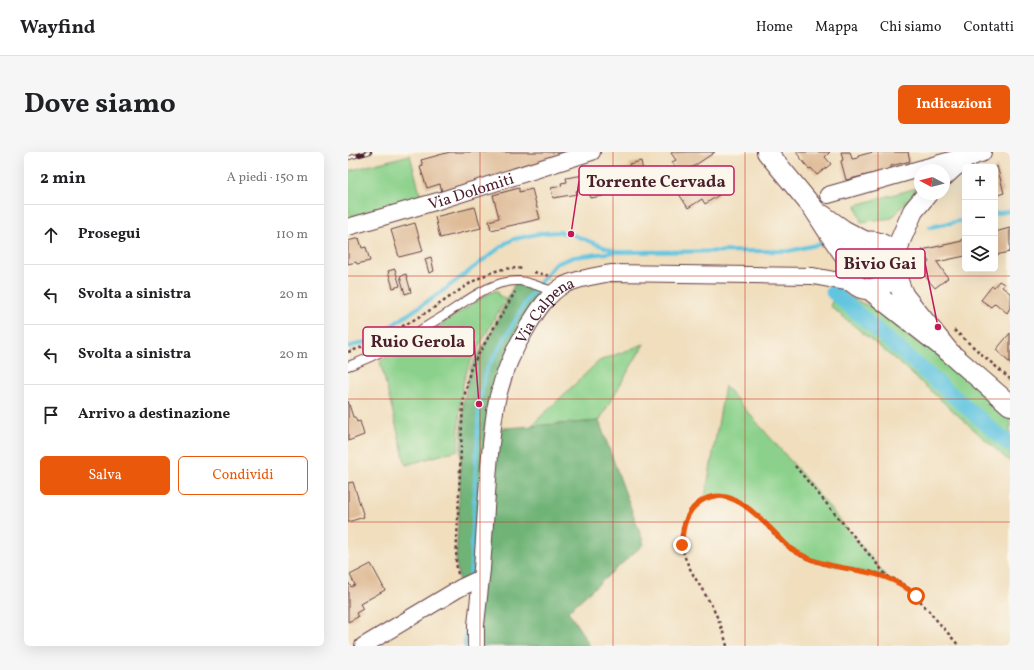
<!DOCTYPE html>
<html lang="it">
<meta charset="utf-8">
<style>
body{margin:0;font-family:Vollkorn,serif;background:#f6f6f6;color:#202124}
.controls{position:absolute;right:12px;top:12px;display:grid;overflow:hidden;border-radius:6px;box-shadow:0 4px 16px #0002}
.controls button{width:36px;height:36px;display:grid;place-items:center;padding:0;border:0;border-bottom:1px solid #e0e0e0;background:#fff;color:#202124;font:20px sans-serif}
.compass{position:absolute;left:566px;top:12px;width:36px;height:36px;border-radius:50%;background:#fff;box-shadow:0 4px 16px #0002;rotate:277deg}
.stop{position:absolute;width:12px;height:12px;margin:-9px;border:3px solid #ea580c;border-radius:50%;background:#fff}
.stop.end{background:#ea580c;border-color:#fff;box-shadow:0 1px 4px #0008}
.list{margin:0;padding:0;list-style:none}
h2{display:flex;justify-content:space-between;align-items:center;height:52px;margin:0;padding:0 16px;font-size:17px}
h2 small{font-size:13px;font-weight:400;color:#757577}
.list li{display:grid;grid-template-columns:26px 1fr auto;gap:12px;align-items:center;box-sizing:border-box;height:60px;padding:0 16px;border-top:1px solid #e0e0e0}
.list b{display:block;font-size:15px;white-space:nowrap}
.list em{font-size:13px;font-style:normal;color:#757577}
.actions{display:flex;gap:8px;padding:12px 16px}
.actions a{flex:1;padding:9px 0;border:1px solid #ea580c;border-radius:6px;text-align:center;font-size:14px;color:#ea580c}
.actions .main{background:#ea580c;color:#fff}
.icon{flex:none;width:22px;height:22px;fill:none;stroke:currentColor;stroke-width:2;stroke-linecap:round;stroke-linejoin:round}
.map{position:relative;flex:none;width:662px;height:494px;overflow:hidden;border-radius:6px}
header{display:flex;align-items:center;gap:24px;box-sizing:border-box;height:56px;padding:0 20px;background:#fff;border-bottom:1px solid #e0e0e0}
header strong{font-size:19px}
nav{display:flex;gap:22px;margin-inline-start:auto;font-size:14px}
.intro{display:flex;align-items:center;justify-content:space-between;box-sizing:border-box;height:96px;padding:0 24px}
h1{margin:0;font-size:28px}
.button{padding:10px 18px;border-radius:6px;background:#ea580c;color:#fff;font-size:14px;font-weight:700}
main{display:flex;gap:24px;padding:0 24px}
aside{flex:1;background:#fff;border-radius:6px;box-shadow:0 4px 16px #0002}
.map>svg:first-child{display:block}
.green{fill:#8bd18b;stroke:#6a785b}
.forest{fill:#70b377;stroke:#5d6951}
.lines{fill:none;stroke-linecap:round;stroke-linejoin:round}
.stream{stroke:#62c5e0;stroke-width:4}
.canal{stroke:#62c5e0;stroke-width:15}
.building{fill:#dfbc98}
.service-casing{stroke:#633c41;stroke-width:10}
.minor-casing{stroke:#633c41;stroke-width:18}
.tertiary-casing{stroke:#633c41;stroke-width:22}
.path{stroke:#633c41;stroke-width:2.5;stroke-dasharray:3 3;stroke-linecap:butt}
.service{stroke:#fff;stroke-width:8}
.minor{stroke:#fff;stroke-width:16}
.tertiary{stroke:#fff;stroke-width:20}
.rail-casing{stroke:#4a1f2b;stroke-width:4.5}
.rail{stroke:#fbf7ec;stroke-width:3;stroke-dasharray:9;stroke-linecap:butt}
.route{stroke:#ea580c;stroke-width:5}
.grid{fill:none;stroke:#c8321e;stroke-width:1;stroke-opacity:0.55}
.labels{text-anchor:middle;stroke-width:3;stroke-linejoin:round;paint-order:stroke}
.street-label{font-size:16px;fill:#4a1f2b;stroke:#fbf7ec}
.leader{fill:none;stroke:#c2185b;stroke-width:1.5}
.callout-dot{fill:#c2185b;stroke:#fbf7ec;stroke-width:1.5}
.callout{fill:#fbf7ec;stroke:#c2185b;stroke-width:1.5}
.callout-label{font-size:17px;text-anchor:middle;font-weight:bold;fill:#4a1f2b}
</style>
<header>
<strong>Wayfind</strong>
<nav><a>Home</a><a>Mappa</a><a>Chi siamo</a><a>Contatti</a></nav>
</header>
<div class="intro"><h1>Dove siamo</h1><a class="button">Indicazioni</a></div>
<main>
<aside>
<h2>2 min<small>A piedi · 150 m</small></h2>
<ul class="list">
<li><svg class="icon" aria-label="ahead" viewBox="0 0 24 24"><path d="M12 20V5M6 11l6-6 6 6"/></svg><div><b>Prosegui</b></div><em>110 m</em></li>
<li><svg class="icon" aria-label="left" viewBox="0 0 24 24"><path d="M17 20v-9H6M10 6l-5 5 5 5"/></svg><div><b>Svolta a sinistra</b></div><em>20 m</em></li>
<li><svg class="icon" aria-label="left" viewBox="0 0 24 24"><path d="M17 20v-9H6M10 6l-5 5 5 5"/></svg><div><b>Svolta a sinistra</b></div><em>20 m</em></li>
<li><svg class="icon" aria-label="arrive" viewBox="0 0 24 24"><path d="M6 21V4h12l-3 4 3 4H6"/></svg><div><b>Arrivo a destinazione</b></div></li>
</ul>
<div class="actions"><a class="main">Salva</a><a>Condividi</a></div>
</aside>
<div class="map">
<svg width="662" height="494" viewBox="0 0 662 494">
<rect width="100%" height="100%" fill="#fbf7ec"/>
<filter id="ink" filterUnits="userSpaceOnUse"><feTurbulence type="fractalNoise" baseFrequency=".025" numOctaves="2"/><feDisplacementMap in="SourceGraphic" scale="8" xChannelSelector="R" yChannelSelector="G"/><feConvolveMatrix kernelMatrix="1 2 1 2 8 2 1 2 1" color-interpolation-filters="sRGB"/></filter>
<filter id="wash" filterUnits="userSpaceOnUse"><feTurbulence type="fractalNoise" baseFrequency=".012" numOctaves="4" result="noise"/><feDisplacementMap in="SourceGraphic" scale="16" xChannelSelector="R" yChannelSelector="G"/><feGaussianBlur stdDeviation="0.9" result="paint"/><feColorMatrix in="noise" values="0 0 0 0 0 0 0 0 0 0 0 0 0 0 0 0 0 1.4 0 .05"/><feComposite in="paint" operator="in"/></filter>
<g filter="url(#wash)">
<rect width="100%" height="100%" fill="#f0debd"/>
<!-- green -->
<path class="green" d="M62 3 73 45 1 66 0 62V19Z
M572 25V34L544 66 513 70 508 53 569 36 567 26Z
M489 138 516 152 525 154 532 158 545 169 548 166 662 263V310L555 214 482 154Z
M146 139H150L151 144 158 146 121 213 116 228 112 251 110 298 58 313 32 209 101 168 130 148Z
M296 192 251 269 183 274 251 209Z
M377 234 447 314 540 426C511 417 479 416 452 402 424 388 408 349 375 344 369 343 363 345 357 346Z"/>
<!-- forest -->
<path class="forest" d="M167 131 205 141 186 162 145 277 251 269 296 392 220 459 242 494H128L132 426 112 436 108 410 115 250 123 215 145 177Z"/>
<g class="lines">
<!-- stream -->
<path class="stream" d="M647 62 662 59
M582 75 617 68
M0 195 21 189 96 138 158 91 166 87 194 81 211 80 223 82 269 100 441 99 472 92
M122 428 131 252 138 219 180 146 207 112 226 105 267 100
M117 494 121 437"/>
<!-- canal -->
<path class="canal" d="M485 140 662 293"/>
</g>
<g id="blocks">
<!-- building -->
<path class="building" d="M102 0H217L209 3 210 6 94 40 92 32 79 36 72 15 75 14 73 8Z
M325 0H367L337 20 335 17 331 20 324 10 328 8 323 1Z
M448 0H482L477 5 483 12 469 23 463 16 461 17Z
M493 0H502L504 7 510 6V4L525 0H560L562 9 543 14V17L498 28 493 9 495 8Z
M293 9 299 39 287 41 284 28 263 31 264 35 254 36 255 44 242 46 240 39 233 40 232 38 228 39 229 42 205 46 203 36 214 34 213 31 219 30 218 26 236 23 237 27 242 26 241 23 282 15 281 12Z
M649 14 656 41 647 44V15Z
M360 21 367 31 364 33 371 43 357 52 354 47 340 56 331 42 340 36 339 34Z
M171 36V40L184 37 192 67 143 78 141 69 151 66 145 43Z
M127 55 133 76 92 86 87 65Z
M67 71 75 99 51 105 43 78Z
M662 76V100L647 103V80Z
M11 86 14 96 18 95 22 109 9 112 8 110 0 112V89Z
M617 86V104L589 110 600 126 587 136 571 117 581 110 574 98 614 89V87Z
M83 105 86 119 81 121 77 107Z
M47 117 52 134 45 136 40 119Z
M58 122 63 140 57 142 52 124Z
M651 129 656 132 654 135 662 141V156L659 161 647 151 643 155 633 148 644 134 646 135Z
M662 181V211L648 198Z
M0 249 5 265H7L9 270 12 269 16 283 0 289Z
M5 330 16 365 0 370V331Z
M23 412 37 438 12 452 15 457 8 461 10 465 0 470V430L3 435 7 433 2 423Z"/>
</g>
</g>
<g filter="url(#ink)">
<use href="#blocks" fill-opacity="0" stroke="#633c41" stroke-width="1"/>
<g class="lines">
<defs>
<path id="service" d="M0 214C32 203 63 184 92 166 115 152 143 127 172 129 182 130 197 137 207 140"/>
<g id="minor">
<path d="M480 43 617 4"/>
<path id="s1" d="M0 75 90 49 244 0"/>
<path id="s2" d="M15 494 112 436 133 426 134 417C137 375 139 333 143 292 145 276 146 259 150 244 156 219 167 195 180 174 189 159 200 142 216 133 231 126 247 124 263 121L465 124 508 132"/>
<path d="M128 494V473L133 426"/>
</g>
<path id="tertiary" d="M419 0 466 57 484 85 500 108
M596 24C607 13 619 3 633 0
M474 63 495 78 518 90
M547 109 552 89 565 59 579 42
M547 116C539 146 500 143 499 115 499 107 504 99 510 94 515 90 522 89 528 90 545 94 545 104 547 118 549 127 552 136 556 144L601 200
M522 138 601 200 662 253"/>
</defs>
<!-- service casing -->
<use href="#service" class="service-casing"/>
<!-- minor casing -->
<use href="#minor" class="minor-casing"/>
<!-- tertiary casing -->
<use href="#tertiary" class="tertiary-casing"/>
<!-- path -->
<path class="path" d="M186 120 202 124
M606 178 662 227
M33 186C51 176 70 166 87 155 114 138 142 111 175 117
M0 200 15 195
M447 314 540 425
M110 422 108 410 115 250 123 215 167 140
M379 494C375 478 369 463 361 449 347 424 325 399 337 369 341 359 349 349 360 346 398 335 421 385 450 402 481 420 521 413 552 430 563 437 571 448 580 458 590 470 601 482 611 494"/>
<!-- service -->
<use href="#service" class="service"/>
<!-- minor -->
<use href="#minor" class="minor"/>
<!-- tertiary -->
<use href="#tertiary" class="tertiary"/>
<defs>
<path id="rail" d="M0 6 22 0"/>
</defs>
<!-- rail casing -->
<use href="#rail" class="rail-casing"/>
<!-- rail -->
<use href="#rail" class="rail"/>
</g>
</g>
<g class="lines" filter="url(#ink)">
<!-- route -->
<path class="route" d="M334 393C334 377 337 360 352 350 385 327 420 376 442 396 447 400 454 403 460 406 496 422 538 414 568 444"/>
</g>
<!-- grid -->
<path class="grid" d="M132 0V494M265 0V494M397 0V494M530 0V494M0 124H662M0 247H662M0 370H662"/>
<g class="labels">
<!-- street labels -->
<g class="street-label">
<text dy="6" stroke="none"><textPath href="#s1" startOffset="128">Via Dolomiti</textPath></text>
<text dy="6" stroke="none"><textPath href="#s2" startOffset="419">Via Calpena</textPath></text>
</g>
</g>
<!-- callouts -->
<path class="leader" d="M223 82L231 29M590 175L577 111M131 252L126 189"/>
<g class="callout-dot">
<circle cx="223" cy="82" r="4"/>
<circle cx="590" cy="175" r="4"/>
<circle cx="131" cy="252" r="4"/>
</g>
<g class="callout">
<rect x="231" y="14" width="155" height="29" rx="4"/>
<rect x="488" y="97" width="89" height="29" rx="4"/>
<rect x="15" y="175" width="111" height="29" rx="4"/>
</g>
<g class="callout-label">
<text x="308" y="35">Torrente Cervada</text>
<text x="532" y="117">Bivio Gai</text>
<text x="70" y="195">Ruio Gerola</text>
</g>
</svg>
<div class="controls">
<button>+</button>
<button>−</button>
<button><svg class="icon" aria-label="layers" viewBox="0 0 24 24"><path d="M12 4l9 5-9 5-9-5zM3 14l9 5 9-5"/></svg></button>
</div>
<svg class="compass" viewBox="-18 -18 36 36"><path d="M0-13l5 13h-10z" fill="#e53935"/><path d="M0 13l5-13h-10z" fill="#757577"/></svg>
<div class="stop" style="left:568px;top:444px"></div>
<div class="stop end" style="left:334px;top:393px"></div>
</div>
</main>
